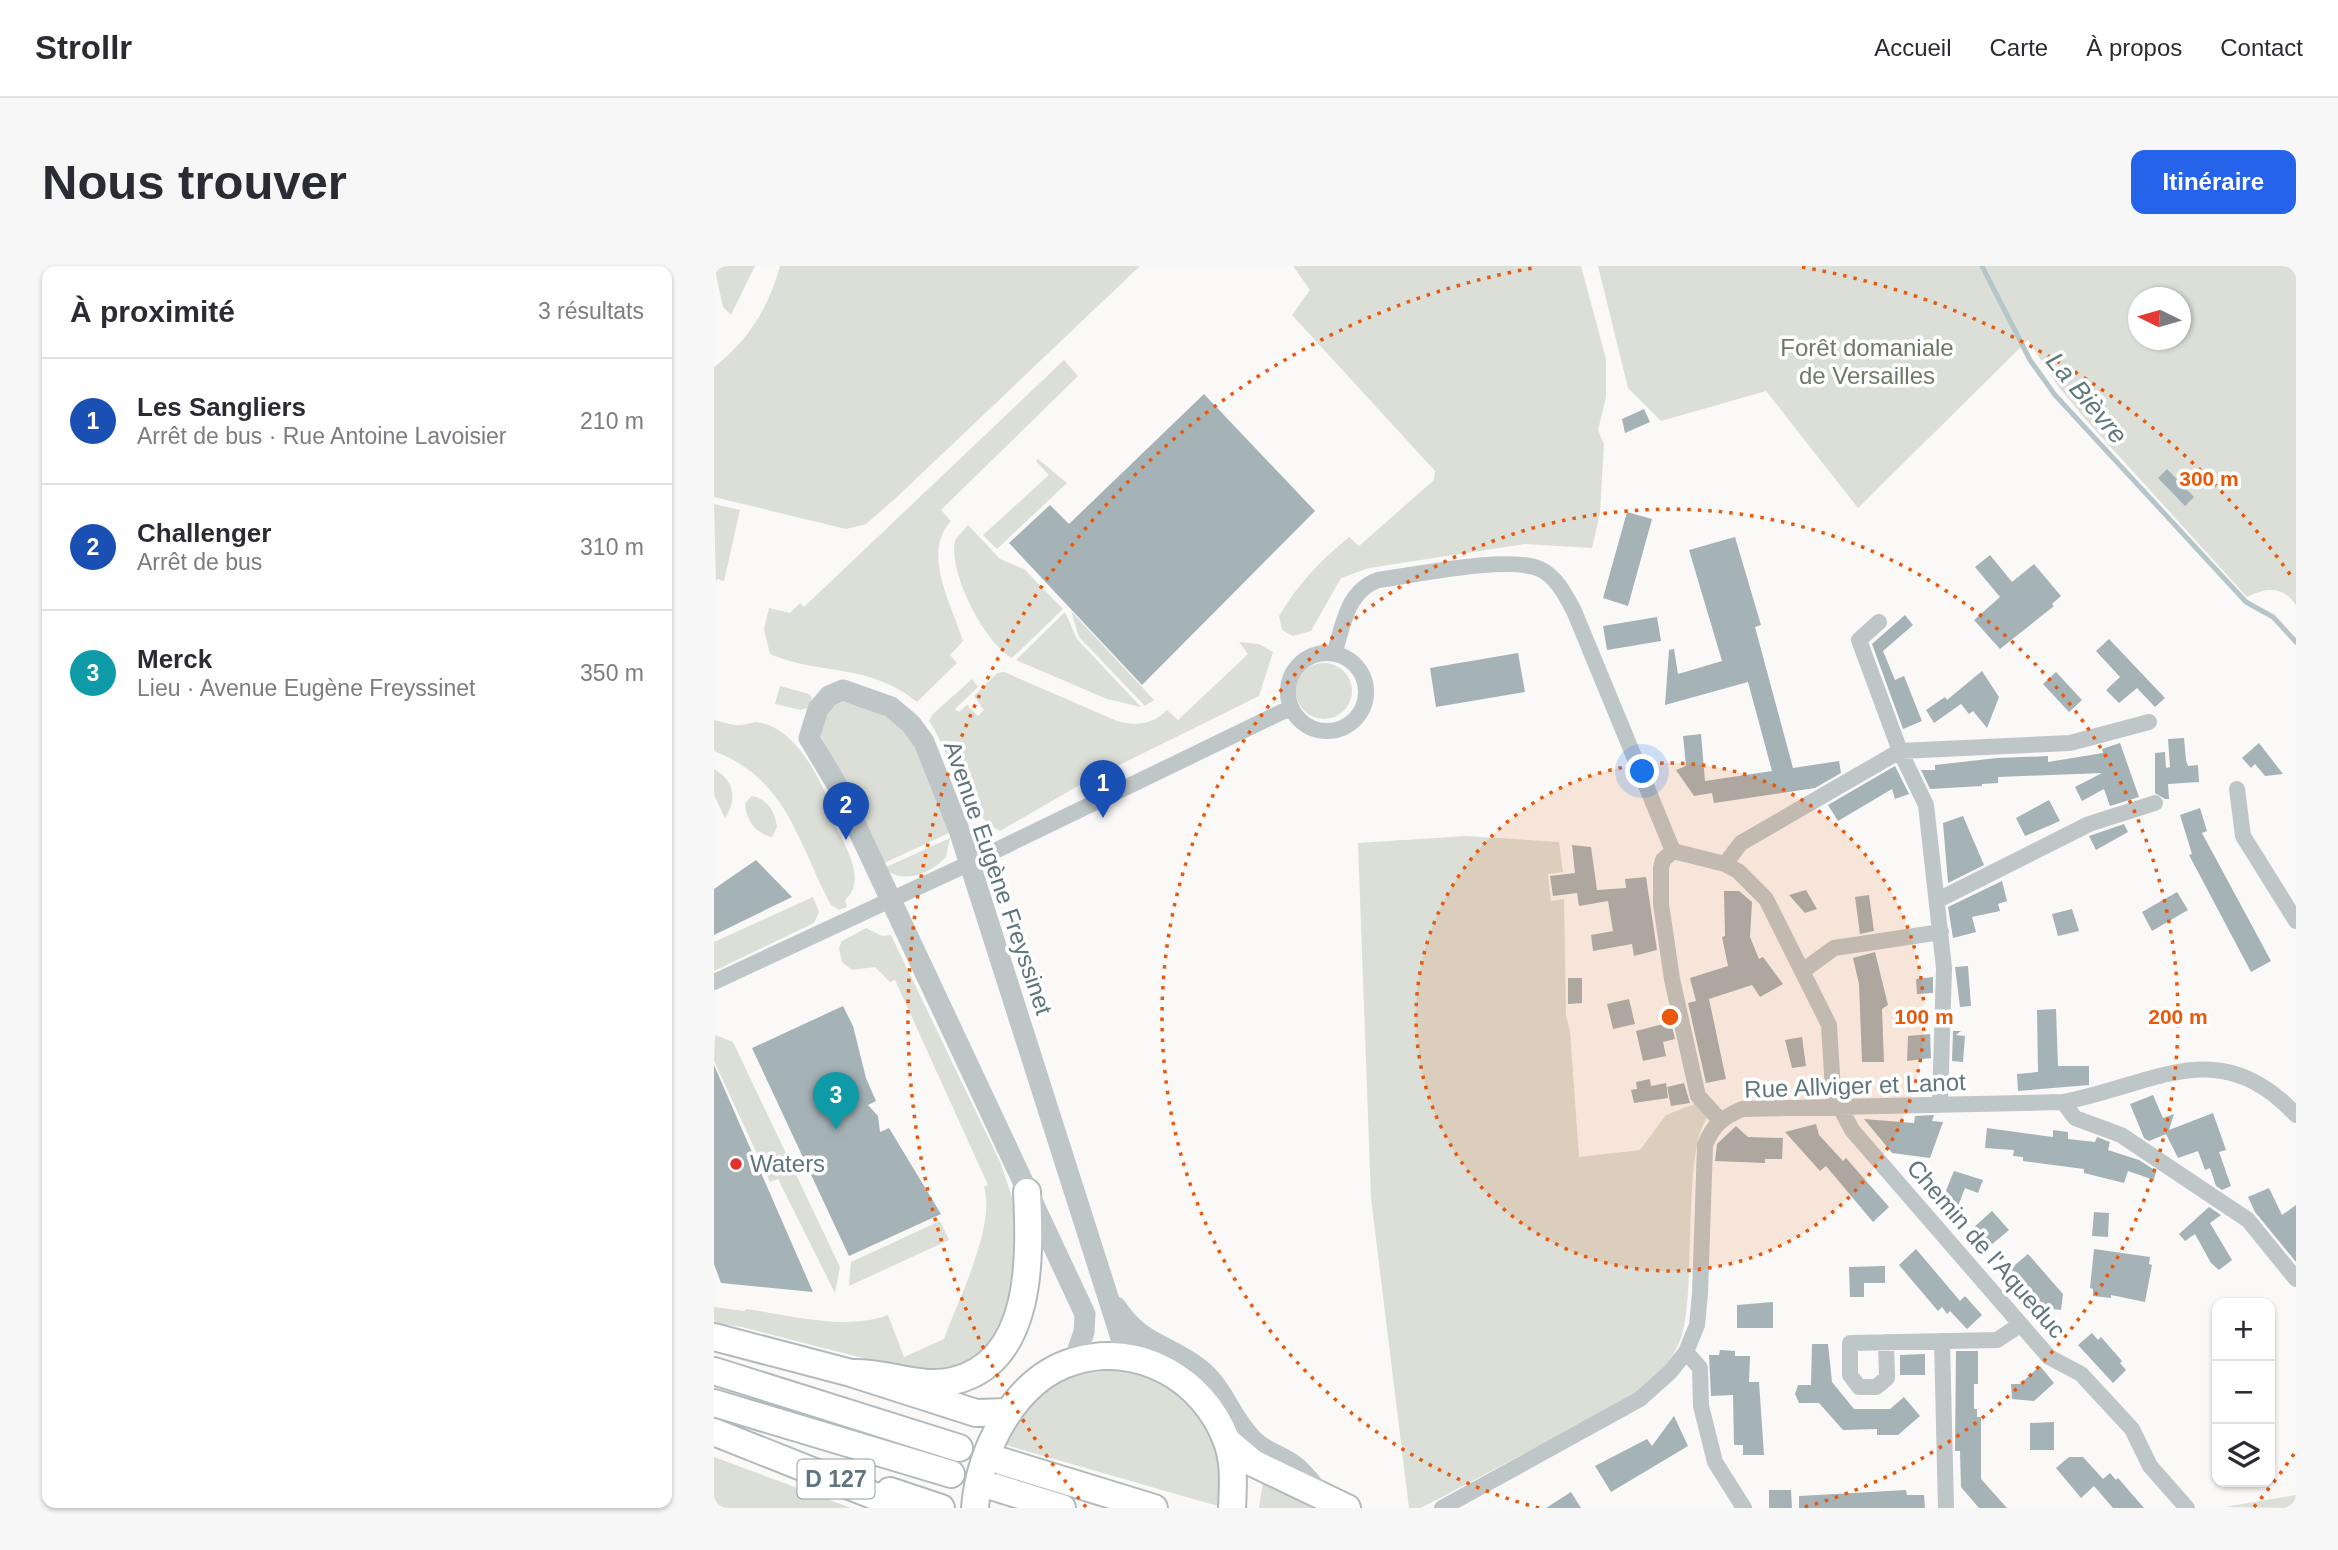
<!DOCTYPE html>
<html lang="fr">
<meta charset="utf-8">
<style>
body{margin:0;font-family:Helvetica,sans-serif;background:#f7f7f7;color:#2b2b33}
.controls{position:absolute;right:21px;bottom:21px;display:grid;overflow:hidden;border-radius:14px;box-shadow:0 2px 5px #0004}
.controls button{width:63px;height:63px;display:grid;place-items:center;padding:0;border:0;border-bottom:2px solid #e1e1e2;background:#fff;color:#2b2b33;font:35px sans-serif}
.compass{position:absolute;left:1414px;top:21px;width:63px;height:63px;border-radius:50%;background:#fff;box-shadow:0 2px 5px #0004;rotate:275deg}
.you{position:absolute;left:929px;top:506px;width:24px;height:24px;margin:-18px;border:5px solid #fff;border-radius:50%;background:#1a73e8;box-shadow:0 0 0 10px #1a73e833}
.badge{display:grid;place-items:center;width:46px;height:46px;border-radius:50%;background:#2563eb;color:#fff;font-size:23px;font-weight:700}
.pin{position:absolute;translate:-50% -58px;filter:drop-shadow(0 2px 4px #0008)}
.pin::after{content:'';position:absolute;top:37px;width:24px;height:21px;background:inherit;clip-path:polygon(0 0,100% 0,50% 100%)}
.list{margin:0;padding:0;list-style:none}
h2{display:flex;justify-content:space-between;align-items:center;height:91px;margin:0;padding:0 28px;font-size:30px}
h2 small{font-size:23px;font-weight:400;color:#7c7c81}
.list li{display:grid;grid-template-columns:46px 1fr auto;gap:21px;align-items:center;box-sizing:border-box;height:126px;padding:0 28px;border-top:2px solid #e1e1e2}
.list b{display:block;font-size:26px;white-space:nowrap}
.list p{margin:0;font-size:23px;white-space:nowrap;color:#7c7c81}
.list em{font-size:23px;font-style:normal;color:#7c7c81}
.icon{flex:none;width:38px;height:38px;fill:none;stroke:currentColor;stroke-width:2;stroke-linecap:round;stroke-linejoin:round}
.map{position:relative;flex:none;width:1582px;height:1242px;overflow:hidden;border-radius:14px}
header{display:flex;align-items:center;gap:42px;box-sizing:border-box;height:98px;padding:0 35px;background:#fff;border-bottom:2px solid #e1e1e2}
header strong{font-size:33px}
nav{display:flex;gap:38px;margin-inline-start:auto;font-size:24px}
.intro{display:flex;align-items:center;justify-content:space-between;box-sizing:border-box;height:168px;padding:0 42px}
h1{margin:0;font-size:49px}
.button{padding:18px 32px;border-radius:14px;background:#2563eb;color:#fff;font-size:24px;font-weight:700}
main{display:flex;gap:42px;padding:0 42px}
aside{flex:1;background:#fff;border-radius:14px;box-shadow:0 2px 5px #0004}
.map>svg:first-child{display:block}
.green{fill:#dbdfd7;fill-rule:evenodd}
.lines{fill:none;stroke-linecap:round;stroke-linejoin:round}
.stream{stroke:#b6c6c8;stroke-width:5}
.building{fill:#a5b2b6}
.primary-casing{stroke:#b2babd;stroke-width:30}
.minor{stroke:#bec6c8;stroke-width:16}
.tertiary{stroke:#bec6c8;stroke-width:21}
.primary{stroke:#fff;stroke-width:26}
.ring{fill:none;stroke:#e8590c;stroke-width:3.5;stroke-dasharray:3.5 7}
.poi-dot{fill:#e3322e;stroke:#fff;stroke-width:2.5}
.labels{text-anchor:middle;stroke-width:7;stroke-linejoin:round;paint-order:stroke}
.shield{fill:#fff;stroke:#909fa4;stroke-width:2}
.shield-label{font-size:23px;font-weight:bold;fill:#60767d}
.park-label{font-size:24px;fill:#6d7a64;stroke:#fff}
.street-label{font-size:24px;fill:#60767d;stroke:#fff}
.poi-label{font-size:24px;fill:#60767d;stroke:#fff;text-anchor:start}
.water-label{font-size:26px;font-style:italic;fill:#607a7c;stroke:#fff}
.centre{fill:#e8590c;stroke:#fff;stroke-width:3.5}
.ring-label{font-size:21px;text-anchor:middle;font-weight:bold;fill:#e8590c;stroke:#fff;stroke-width:7;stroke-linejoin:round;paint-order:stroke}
</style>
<header>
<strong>Strollr</strong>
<nav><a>Accueil</a><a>Carte</a><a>À propos</a><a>Contact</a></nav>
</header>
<div class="intro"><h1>Nous trouver</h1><a class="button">Itinéraire</a></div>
<main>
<aside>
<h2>À proximité<small>3 résultats</small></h2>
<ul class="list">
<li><span class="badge" style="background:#1a4fb4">1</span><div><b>Les Sangliers</b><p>Arrêt de bus · Rue Antoine Lavoisier</p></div><em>210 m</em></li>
<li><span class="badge" style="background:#1a4fb4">2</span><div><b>Challenger</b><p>Arrêt de bus</p></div><em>310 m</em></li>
<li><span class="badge" style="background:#0f9aa8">3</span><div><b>Merck</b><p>Lieu · Avenue Eugène Freyssinet</p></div><em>350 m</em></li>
</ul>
</aside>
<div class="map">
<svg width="1582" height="1242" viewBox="0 0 1582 1242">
<rect width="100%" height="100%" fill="#faf9f8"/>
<!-- green -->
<path class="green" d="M0 0H41L17 49 9 41Z
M66 0H426L184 230 152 258 132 263 0 231V101C34 75 55 41 66 0Z
M579 0H867L892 93V131L884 164 890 178 886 247 878 282 811 278 655 302 627 312 597 365 579 370 568 364 565 350C584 318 606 295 635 271L645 280 720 214 721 205 578 49 596 24Z
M884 0H1582V339C1568 320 1553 321 1533 331L1374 156 1344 120 1314 74 1144 242 1052 125 947 155 914 122ZM1424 32H1466V74H1424Z
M350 94 364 110 227 244 237 255C207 287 238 339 249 375L236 389 243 397 203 436C153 396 107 410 56 388L50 363 55 342 76 347 86 337 90 341Z
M324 193 353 217 283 283 269 269 335 209 322 195Z
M0 238 26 244 10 315 3 313 2 318Z
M254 259 286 293 310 303 349 343 298 392C270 376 234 306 241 274Z
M357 345 440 434 431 440 365 371Z
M351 346 363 373 427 441 393 433 302 394Z
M525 376 545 378 559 386 545 430 369 517 286 565C246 543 239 491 215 455L219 448 258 413 264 421 241 443 245 446 253 439 264 450 270 444 260 430 283 407 290 406 403 455C422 460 438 459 453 444L464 454 534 388Z
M582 425a28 28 0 1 1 56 0a28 28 0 1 1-56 0Z
M66 420 95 428 98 432 96 441 87 444 61 438Z
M135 435C207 454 213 505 235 567L168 598 107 470C105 452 117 436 135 435Z
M0 454C8 456 19 460 27 459 33 459 38 456 43 456 85 463 105 514 120 545L115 548C126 571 156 613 131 634L133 641 125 644 117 639C83 575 74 514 0 485Z
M0 503C20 514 24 533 11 552L0 529Z
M38 530C54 533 61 546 63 561L58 571C41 567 32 554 31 537Z
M752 570 845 576 849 606 834 608 837 635 850 633 852 750 856 765 865 891 926 884 952 849 983 837 994 851C968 881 983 1023 967 1072 959 1095 941 1111 925 1127L707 1242H695L657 932 644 577Z
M236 572 232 591C216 608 189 619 170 602Z
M99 631 105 646 100 657 0 705V676Z
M152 662 168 670 177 669 287 898 298 931 303 978 307 979 288 1069 254 1102 211 1108 28 1061 0 1057V1041L31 1045 32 1043C77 1049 131 1065 174 1049L190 1091 230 1073C244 1034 282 960 270 921L274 919 181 714 176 716 161 701 138 704 128 696 125 682 128 675Z
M1 769 19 776 126 1001 121 1027 64 913 56 916 0 795Z
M226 955 235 974 135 1020 137 996Z
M398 1104C479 1115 510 1161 507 1241L292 1179C317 1126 340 1110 398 1104Z
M0 1191 137 1242H0Z
M549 1215 609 1242H545Z
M1582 1229V1242L1511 1241Z"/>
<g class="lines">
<!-- stream -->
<path class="stream" d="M1268 0 1316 94 1341 129 1532 336 1559 351 1582 376"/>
</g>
<!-- building -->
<path class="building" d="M490 128 601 245 428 419 295 277 336 239 355 258Z
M930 143 936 156 911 167 908 153Z
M1453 203 1480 231 1471 240 1444 212Z
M913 246 938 253 914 340 889 332Z
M1021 271 1047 359 1041 361 1079 502 1125 495 1127 507 1101 522 1000 537 998 527 980 530 962 504 972 500 969 470 987 468 991 515 1058 505 1034 416 951 439 955 384 960 383 964 408 1008 395 975 284Z
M1276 289 1298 316 1320 298 1347 330 1338 338 1340 340 1286 383 1260 354 1286 331 1261 301Z
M1191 349 1199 359 1169 385 1181 414 1190 410 1208 455 1189 463 1158 378Z
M943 351 947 375 893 384 889 360Z
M1395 373 1451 432 1441 441 1423 422 1405 437 1392 424 1406 411 1382 385Z
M804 387 811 426 722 441 716 402Z
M1268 405 1285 431 1273 462 1259 445 1255 448 1247 438 1220 457 1212 444 1231 431 1233 434Z
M1342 406 1368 434 1355 446 1329 418Z
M1470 472 1472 494 1474 500 1484 499 1485 516 1454 518 1455 533H1451L1441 527V487L1451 486 1452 502 1456 501 1454 473Z
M1406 477 1425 531 1396 540 1390 523 1368 535 1361 521 1388 507 1284 511V517L1268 518V520L1216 523 1207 504H1221V499L1283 492 1334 490V496L1389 487 1388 483Z
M1545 477 1569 508 1551 510 1541 498 1537 502 1528 492Z
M1181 500 1195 528 1181 533 1178 523 1124 555 1114 539Z
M1335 534 1346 555 1311 570 1302 552Z
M1486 542 1493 565 1488 567 1557 695 1537 706 1475 589 1478 588 1466 549Z
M1249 550 1270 599 1234 617 1229 557Z
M1410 558 1414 566 1382 584 1375 570Z
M858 579 877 581 883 624 912 622 911 613 932 611 943 684 920 690 918 678 879 685 877 669 899 665 894 635 865 640 863 627 839 630 836 610 861 607Z
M42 594 78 631 0 669V623Z
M1288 615 1293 635 1284 638 1286 645 1258 651 1262 666 1239 672 1234 641Z
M1092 624 1103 643 1091 647 1075 629Z
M1010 625H1025L1038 636 1036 671 1045 693 1049 691 1069 718 1046 731 1038 719 995 733 1012 813 992 817 974 737 982 735 976 712 1014 700 1008 671 1011 670Z
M1463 626 1474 644 1438 665 1428 646Z
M1155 629 1160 665 1146 668 1141 631Z
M1358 643 1365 665 1344 670 1338 648Z
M1161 686 1174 739 1168 743 1170 796H1148L1145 718 1139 692Z
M1254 700 1257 740 1246 741 1241 701Z
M1219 711V727L1203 728 1202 713Z
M854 712H868V737L854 738Z
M915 733 921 758 899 763 893 738Z
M129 740 139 760 152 812 162 835 154 839 164 850 166 866 175 862 227 948 135 990 38 782Z
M1342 743 1344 800H1375V819L1304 825 1303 808 1324 806 1323 744Z
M957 756 961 773 949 776 952 790 929 795 922 765Z
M1216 765 1217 792 1193 795 1194 770 1216 768Z
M1239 765H1247L1242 769 1251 770 1249 796 1238 795Z
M1088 771 1092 800 1078 802 1071 774Z
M0 799 99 1026 7 1017 0 998Z
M936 813 937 820 952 817 954 832 920 837 917 824 923 823 922 816Z
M970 817 976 837 957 840 953 821Z
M1439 829 1449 852 1460 848 1455 864 1499 847 1512 884 1505 886 1517 920 1508 924 1502 920 1496 902 1491 904 1484 885 1464 892 1452 868 1435 875 1430 872 1416 838Z
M1220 849 1218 855 1229 856 1216 892 1178 887 1150 853 1200 857 1201 850Z
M1102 858 1105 869 1129 895 1132 892 1175 941 1159 956 1112 900 1106 905 1071 866Z
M1022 860 1034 871 1069 872 1068 893H1051V897L1001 895 1003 878Z
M1273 862 1339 871V864L1354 866V873L1381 876 1383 871 1396 876 1394 884 1425 894 1442 905 1440 914 1414 905 1410 917 1370 907V903L1309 895V891L1299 890 1300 884 1271 882Z
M1240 905 1269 914 1264 927 1251 922 1237 958 1224 944Z
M1555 922 1568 949 1582 939V996L1541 946 1534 931Z
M1495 941 1507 949 1496 957 1518 994 1505 1004 1497 997 1481 968 1471 975 1465 968Z
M1278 945 1295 964 1277 979 1259 962Z
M1380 946 1395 947 1394 971 1378 970Z
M1202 983 1246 1035 1251 1030 1268 1049 1253 1063 1236 1045 1233 1048 1228 1041 1224 1045 1185 999Z
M1380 983 1436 991 1435 998 1438 999 1431 1036 1397 1029V1032L1379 1030V1023L1376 1022Z
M1314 988 1349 1028 1347 1044 1330 1042 1295 1004Z
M1171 1000V1017H1150V1031H1136L1135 1001Z
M1059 1036V1062H1023V1039Z
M1378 1067 1384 1074 1387 1071 1408 1095 1406 1097 1412 1104 1399 1117 1364 1079Z
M1098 1078H1114L1118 1116 1140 1143H1176L1190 1131 1206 1150 1184 1169H1163V1163L1129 1164 1105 1137H1085L1081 1128 1084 1119H1097Z
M1006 1084 1021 1085V1090H1036L1035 1116H1045L1050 1189H1029V1179H1020L1019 1129 997 1130 995 1089H1005Z
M1242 1085H1264V1118H1260V1143H1263V1151H1267V1213L1293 1242H1265L1247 1221 1246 1185H1241Z
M1211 1088V1109H1186V1089Z
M1326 1100 1340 1117 1320 1135 1298 1133 1297 1118H1306Z
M960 1150 974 1180 897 1226 881 1200 933 1173 938 1180Z
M1340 1156V1184H1316V1157Z
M1355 1191H1369L1389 1213 1396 1207 1402 1214 1404 1212 1430 1242H1399L1380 1220 1367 1232 1342 1202Z
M1055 1224H1077L1078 1242H1055Z
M1192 1224 1193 1229H1210L1211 1242H1085V1230Z
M857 1226 867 1242H832Z"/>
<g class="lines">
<defs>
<path id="primary" d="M0 1071 137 1107 262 1147 294 1146
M0 1105 245 1182
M137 1107C171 1105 206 1123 239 1115 320 1096 316 990 313 926
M0 1137 237 1208
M0 1166 191 1242
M513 1175 539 1197 633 1242
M287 1195 440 1242
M280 1221 348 1242
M176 1225 227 1242
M261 1242C265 1184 301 1112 361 1095 424 1076 489 1113 512 1173 521 1195 519 1219 518 1242"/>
</defs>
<!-- primary casing -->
<use href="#primary" class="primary-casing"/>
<!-- minor -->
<path class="minor" d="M1165 356 1145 374 1186 485 1212 539 1230 702 1226 838
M574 426a39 39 0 1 1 78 0a39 39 0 1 1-78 0Z
M620 388C630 358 632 326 664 314 702 309 793 289 826 303 843 311 852 330 860 345L959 585
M1523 523 1529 570 1582 655
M959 585 1011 598 1024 605 1052 633 1115 759 1120 841
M959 585 949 594 947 602V638L958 713 984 830 1006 854
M1011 598 1027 577 1186 485 1356 477 1435 456
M1224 634 1375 558 1441 537
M1090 704 1120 682 1227 666
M0 716 256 597 576 442
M1349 836 1361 852 1407 869 1534 954 1582 1013
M1126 841 1138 864 1335 1091 1367 1108 1418 1163 1436 1200 1473 1242
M1228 1075 1232 1242
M1172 1076 1173 1112 1162 1121H1145L1136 1109V1077L1283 1074 1306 1059
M972 1086 986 1102 987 1140 1001 1196 1030 1242
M728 1242 926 1133 956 1106 972 1086 983 1059 986 1028 991 879C999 859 1008 852 1028 843L1349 836C1438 820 1505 765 1582 849"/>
<!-- tertiary -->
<path class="tertiary" d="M402 1041C427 1080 455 1078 487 1104 511 1124 518 1155 541 1176 553 1187 570 1191 582 1201 590 1208 597 1217 604 1225
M360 1095 370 1066 371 1048 123 519 95 472 104 443 115 430 129 424 177 441 197 458 210 476 245 564 408 1075 419 1092"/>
<!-- primary -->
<use href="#primary" class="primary"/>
</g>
<!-- distance rings -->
<circle cx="956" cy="751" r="254" fill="#e8590c" fill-opacity=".12"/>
<g class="ring">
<circle cx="956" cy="751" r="254"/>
<path d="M825 1242A508 508 0 1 1 1087 1242"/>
<path d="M1580 1188A762 762 0 0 1 1540 1241M372 1241A762 762 0 0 1 824 1M1088 1A762 762 0 0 1 1580 314"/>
</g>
<!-- markers -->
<circle class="poi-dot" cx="22" cy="898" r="7"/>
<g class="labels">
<!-- shield labels -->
<rect class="shield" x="83.5" y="1193.5" width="77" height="39" rx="5"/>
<g class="shield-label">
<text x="122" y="1221">D 127</text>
</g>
<!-- park labels -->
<g class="park-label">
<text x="1153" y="90">Forêt domaniale<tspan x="1153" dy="28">de Versailles</tspan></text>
</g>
<!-- street labels -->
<g class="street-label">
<text transform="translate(284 612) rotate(71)" y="8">Avenue Eugène Freyssinet</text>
<text transform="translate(1141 820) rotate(-2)" y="8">Rue Allviger et Lanot</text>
<text transform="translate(1272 983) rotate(49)" y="8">Chemin de l'Aqueduc</text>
</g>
<!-- poi labels -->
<g class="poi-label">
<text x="36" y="906">Waters</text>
</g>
<!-- water labels -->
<g class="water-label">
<text transform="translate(1373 132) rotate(50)" y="9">La Bièvre</text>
</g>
</g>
<circle cx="956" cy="751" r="10" class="centre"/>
<g class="ring-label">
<text x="1495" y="220">300 m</text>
<text x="1210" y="758">100 m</text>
<text x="1464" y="758">200 m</text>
</g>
</svg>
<div class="controls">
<button>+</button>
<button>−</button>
<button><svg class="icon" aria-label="layers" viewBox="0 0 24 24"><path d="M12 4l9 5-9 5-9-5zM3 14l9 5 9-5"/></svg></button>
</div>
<svg class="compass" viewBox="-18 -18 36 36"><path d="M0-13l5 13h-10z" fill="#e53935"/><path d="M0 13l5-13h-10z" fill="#7c7c81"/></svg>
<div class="you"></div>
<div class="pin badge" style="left:389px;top:552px;background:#1a4fb4">1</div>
<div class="pin badge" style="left:132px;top:574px;background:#1a4fb4">2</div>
<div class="pin badge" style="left:122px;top:864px;background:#0f9aa8">3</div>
</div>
</main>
